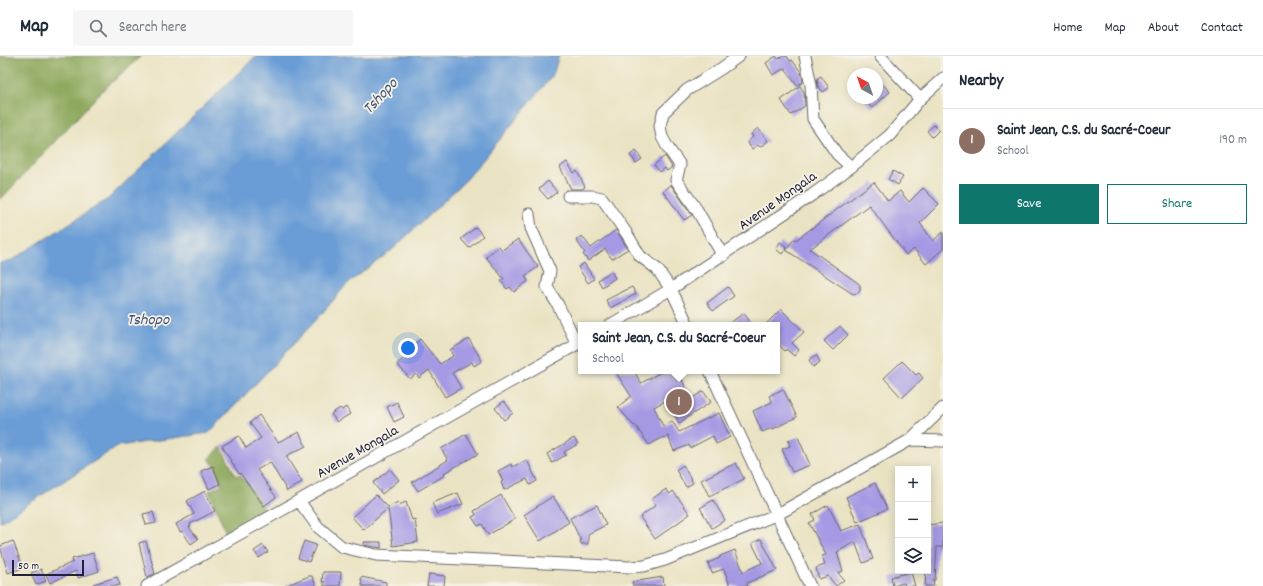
<!DOCTYPE html>
<meta charset="utf-8">
<style>
body{margin:0;font-family:Dekko,sans-serif;background:#f6f6f7;color:#1f2937}
.controls{position:absolute;right:12px;bottom:12px;display:grid;overflow:hidden;border-radius:0px;box-shadow:0 2px 10px #0003}
.controls button{width:36px;height:36px;display:grid;place-items:center;padding:0;border:0;border-bottom:1px solid #e0e1e3;background:#fff;color:#1f2937;font:20px sans-serif}
.compass{position:absolute;left:847px;top:12px;width:36px;height:36px;border-radius:50%;background:#fff;box-shadow:0 2px 10px #0003;rotate:320deg}
.scale{position:absolute;left:12px;bottom:10px;width:72px;box-sizing:border-box;padding-left:4px;border:2px solid #22223b;border-top:0;font-size:11px;line-height:14px;white-space:nowrap;color:#22223b;-webkit-text-stroke:3px #f7f3e8;paint-order:stroke}
.you{position:absolute;left:408px;top:292px;width:14px;height:14px;margin:-10px;border:3px solid #fff;border-radius:50%;background:#1a73e8;box-shadow:0 0 0 6px #1a73e833}
.badge{display:grid;place-items:center;width:26px;height:26px;border-radius:50%;background:#0f766e;color:#fff;font-size:13px;font-weight:700}
.pin{position:absolute;translate:-50% -50%;border:2px solid #fff;box-shadow:0 1px 4px #0006}
.popup{position:absolute;left:578px;top:266px;width:202px;height:52px;box-sizing:border-box;display:grid;place-content:center;border-radius:0px;background:#fff;filter:drop-shadow(0 1px 3px #0005);font-size:13px;white-space:nowrap;color:#747a83}
.popup b{font-size:15px;color:#1f2937}
.popup::after{content:'';position:absolute;left:50%;top:100%;margin-left:-8px;border:8px solid transparent;border-top-color:#fff}
.list{margin:0;padding:0;list-style:none}
h2{display:flex;justify-content:space-between;align-items:center;height:52px;margin:0;padding:0 16px;font-size:17px}
h2 small{font-size:13px;font-weight:400;color:#747a83}
.list li{display:grid;grid-template-columns:26px 1fr auto;gap:12px;align-items:center;box-sizing:border-box;height:64px;padding:0 16px;border-top:1px solid #e0e1e3}
.list b{display:block;font-size:15px;white-space:nowrap}
.list p{margin:0;font-size:13px;white-space:nowrap;color:#747a83}
.list em{font-size:13px;font-style:normal;color:#747a83}
.actions{display:flex;gap:8px;padding:12px 16px}
.actions a{flex:1;padding:9px 0;border:1px solid #0f766e;border-radius:0px;text-align:center;font-size:14px;color:#0f766e}
.actions .main{background:#0f766e;color:#fff}
.icon{flex:none;width:22px;height:22px;fill:none;stroke:currentColor;stroke-width:2;stroke-linecap:round;stroke-linejoin:round}
.map{position:relative;flex:none;width:943px;height:530px;overflow:hidden}
header{display:flex;align-items:center;gap:24px;box-sizing:border-box;height:56px;padding:0 20px;background:#fff;border-bottom:1px solid #e0e1e3}
header strong{font-size:19px}
nav{display:flex;gap:22px;margin-inline-start:auto;font-size:14px}
.search{width:280px;height:36px;background:#f6f6f7;display:flex;align-items:center;gap:10px;box-sizing:border-box;padding:0 14px;border-radius:0px;color:#747a83;font-size:15px}
main{display:flex}
aside{flex:1;background:#fff}
.map>svg:first-child{display:block}
.forest{fill:#8ca85b;stroke:#57654b}
.water{fill:#6b9dd6;stroke:#466088}
.building{fill:#a699e4}
.lines{fill:none;stroke-linecap:round;stroke-linejoin:round}
.minor-casing{stroke:#68666b;stroke-width:13}
.minor{stroke:#fff;stroke-width:11}
.labels{text-anchor:middle;stroke-width:3.5;stroke-linejoin:round;paint-order:stroke}
.street-label{font-size:15px;fill:#22223b;stroke:#f7f3e8}
.water-label{font-size:16px;font-style:italic;fill:#3f5379;stroke:#f7f3e8}
</style>
<header>
<strong>Map</strong>
<div class="search"><svg class="icon" aria-label="search" viewBox="0 0 24 24"><circle cx="10" cy="10" r="6"/><path d="M15 15l6 6"/></svg>Search here</div>
<nav><a>Home</a><a>Map</a><a>About</a><a>Contact</a></nav>
</header>
<main>
<div class="map">
<svg width="943" height="530" viewBox="0 0 943 530">
<rect width="100%" height="100%" fill="#f7f3e8"/>
<filter id="ink" filterUnits="userSpaceOnUse"><feTurbulence type="fractalNoise" baseFrequency=".025" numOctaves="2"/><feDisplacementMap in="SourceGraphic" scale="8" xChannelSelector="R" yChannelSelector="G"/><feConvolveMatrix kernelMatrix="1 2 1 2 8 2 1 2 1" color-interpolation-filters="sRGB"/></filter>
<filter id="wash" filterUnits="userSpaceOnUse"><feTurbulence type="fractalNoise" baseFrequency=".012" numOctaves="4" result="noise"/><feDisplacementMap in="SourceGraphic" scale="16" xChannelSelector="R" yChannelSelector="G"/><feGaussianBlur stdDeviation="0.9" result="paint"/><feColorMatrix in="noise" values="0 0 0 0 0 0 0 0 0 0 0 0 0 0 0 0 0 1.4 0 .05"/><feComposite in="paint" operator="in"/></filter>
<g filter="url(#wash)">
<rect width="100%" height="100%" fill="#eae3c3"/>
<!-- forest -->
<path class="forest" d="M0 0H141L101 36 0 144Z
M221 391 236 420 240 419 264 452 270 456 226 477 209 435 222 429 214 409 208 403Z"/>
<!-- water -->
<path class="water" d="M256 0H559L553 19 467 123 392 194 347 228 319 261 209 377 118 390 0 466V207L12 204 108 143Z"/>
<g id="blocks">
<!-- building -->
<path class="building" d="M776 0 778 3 783 0H787L790 5 792 4 801 16 803 26 797 30 785 12 773 19 766 7Z
M821 20 829 32 823 36 818 30 817 23Z
M877 22 890 36 872 52 862 42H877Z
M800 30 804 36 805 50 791 59 781 44Z
M934 69 939 74 932 81 927 75Z
M758 72 768 85 760 91 758 89 752 93 747 86 753 81 751 78Z
M636 95 642 103 636 107 630 99Z
M665 100 672 111 667 115 665 112 660 116 654 109Z
M567 106 574 117 577 115 585 131 582 133H571L560 111Z
M893 115 903 121 898 129 888 123Z
M548 125 557 136 548 143 539 133Z
M874 126 888 145 900 135 909 146 923 132 939 148 920 167 933 185 943 176V193L926 208 914 193 906 199 869 149 810 193 858 227 860 229V235L858 237 853 238 786 194 794 183 796 184Z
M671 129 692 159 684 164 663 135Z
M476 171 483 180 469 192 461 183Z
M616 174 628 193 612 203 605 193 588 205 583 198 585 197 576 184 582 180 591 192Z
M518 183 538 211 525 220 528 225 514 236 510 231 507 233 501 225 504 223 486 201 499 190 502 194Z
M780 186 787 191 782 198 776 193Z
M584 207 594 223 588 227 578 211Z
M611 215 615 222 602 231 598 224Z
M632 231 636 238 610 252 606 244Z
M728 231 734 240 713 255 707 247Z
M781 253 804 276 792 287 799 294 794 300 786 293 785 295 777 287V269H765Z
M744 257 752 269H727Z
M840 270 848 279 833 294 824 285Z
M420 283 440 308 453 300 450 294 469 283 482 305 474 310 472 306 452 317 461 332 445 341 429 314 419 322 416 318 410 323 397 308 407 300 404 297Z
M816 299 820 306 813 311 809 304Z
M902 305 916 319 919 317 923 322 902 342 884 322Z
M615 315H634L641 327 663 315H678L691 343 703 335 711 346 679 367 667 344 654 351 663 370 672 365 679 376 719 357 730 381 716 388 713 380 690 392 689 389 674 395 668 380 665 382 664 381 649 389 635 369 634 370 618 351 631 340Z
M783 333 797 361 773 373 772 372 762 376 753 355 772 346 769 340Z
M504 345 513 357 504 364 495 352Z
M397 346 404 361 394 366 387 351Z
M346 351 350 358 337 366 331 358 340 352 342 354Z
M259 359 278 386 299 376 306 390 286 400 302 426 287 435 270 406 257 414 276 441 264 450 240 417 239 418 222 390 239 380 246 392 261 382 250 367Z
M466 378 478 398 444 417 445 419 418 435 412 426 448 404 441 393Z
M798 381 810 409 792 416 782 393 790 390 788 385Z
M574 382 578 388 564 396 566 399 552 407 547 398Z
M527 404 537 425 530 429 527 423 504 434 501 426 503 425 498 415 511 408 512 411Z
M736 407 744 423 709 440 701 424Z
M683 409 693 427 686 431 676 414Z
M213 410 220 428 209 433 201 415Z
M390 413 399 424 382 438 373 427Z
M875 427 887 453 857 466 846 441Z
M666 433 670 438 673 435 690 458 655 483 640 461 656 449 652 443Z
M205 435 215 455 190 468 191 470 189 471 198 483 191 488 182 475 180 476 176 468 194 458 187 445Z
M458 437 463 448 437 458 432 447Z
M376 439 388 451 398 446 399 449 406 446 412 464 415 463 418 486 393 490 388 452 364 474V472L363 473 352 461Z
M501 439 515 463 488 479 482 468 478 470 472 461 476 459 474 455Z
M553 440 569 466 540 485 524 459Z
M713 444 725 464 712 472 700 452Z
M597 449 606 469 588 478V488H581L580 483 570 462Z
M828 449 841 475 860 468 873 503 863 507 855 486 837 496 843 515 838 517 844 524 836 530 828 520 819 523 816 512 825 509 822 500 826 499 809 467 815 464 812 458Z
M153 456 156 467 146 469 143 458Z
M943 467V491H937L935 524H933L934 530H925L926 515H928V469Z
M761 483 777 514 747 527 748 530H730L724 513 712 517 708 507 720 502V500L735 494 743 516 762 507 752 487Z
M13 485 23 512 8 517 0 490Z
M146 485 155 518 147 521 139 487Z
M304 485 316 489 309 506 298 502Z
M364 486H381V492L364 489Z
M263 489 268 496 259 502 254 495Z
M93 497 99 515 78 522 76 515 50 527 46 518 73 506 72 503Z
M41 513 46 525 36 529 31 517Z
M323 516H341L340 530H324V525L322 526Z
M911 516 915 530H905L904 527 893 530 891 521Z
M429 518 445 520 444 530H427Z
M309 520H312L316 530H285Z
M117 521 120 529 115 530H93V528Z
M361 521 386 526V530H362Z
M663 521 664 530H633L632 526Z"/>
</g>
</g>
<g filter="url(#ink)">
<use href="#blocks" fill-opacity="0" stroke="#68666b" stroke-width="1"/>
<g class="lines">
<defs>
<path id="minor" d="M805 0 811 29 813 63 837 98 851 111
M880 0 920 43
M568 140H592L602 142 627 178 640 200 657 213 671 233 688 269
M529 158 531 172 550 215 547 231 558 249 577 288
M723 200 697 154 676 124 680 109 668 92 662 81 660 70 663 57 687 34 722 12 739 0
M610 269 671 233 812 139 851 111 890 79 920 43 943 22
M710 315 810 530
M910 384 943 385
M299 445 318 471 342 491 376 499 629 511 644 510 665 504 778 458 910 384 943 352
M147 530 581 286"/>
</defs>
<!-- minor casing -->
<use href="#minor" class="minor-casing"/>
<!-- minor -->
<use href="#minor" class="minor"/>
</g>
</g>
<g class="labels">
<!-- street labels -->
<g class="street-label">
<text transform="translate(777 144) rotate(-35)" y="5">Avenue Mongala</text>
<text transform="translate(357 395) rotate(-30)" y="5">Avenue Mongala</text>
</g>
<!-- water labels -->
<g class="water-label">
<text transform="translate(379 39) rotate(-47)" y="6">Tshopo</text>
<text x="148" y="268">Tshopo</text>
</g>
</g>
</svg>
<div class="controls">
<button>+</button>
<button>−</button>
<button><svg class="icon" aria-label="layers" viewBox="0 0 24 24"><path d="M12 4l9 5-9 5-9-5zM3 14l9 5 9-5"/></svg></button>
</div>
<svg class="compass" viewBox="-18 -18 36 36"><path d="M0-13l5 13h-10z" fill="#e53935"/><path d="M0 13l5-13h-10z" fill="#747a83"/></svg>
<div class="scale">50 m</div>
<div class="you"></div>
<div class="pin badge" style="left:679px;top:346px;background:#8d6e63">1</div>
<div class="popup"><b>Saint Jean, C.S. du Sacré-Coeur</b>School</div>
</div>
<aside>
<h2>Nearby<small></small></h2>
<ul class="list">
<li><span class="badge" style="background:#8d6e63">1</span><div><b>Saint Jean, C.S. du Sacré-Coeur</b><p>School</p></div><em>190 m</em></li>
</ul>
<div class="actions"><a class="main">Save</a><a>Share</a></div>
</aside>
</main>
